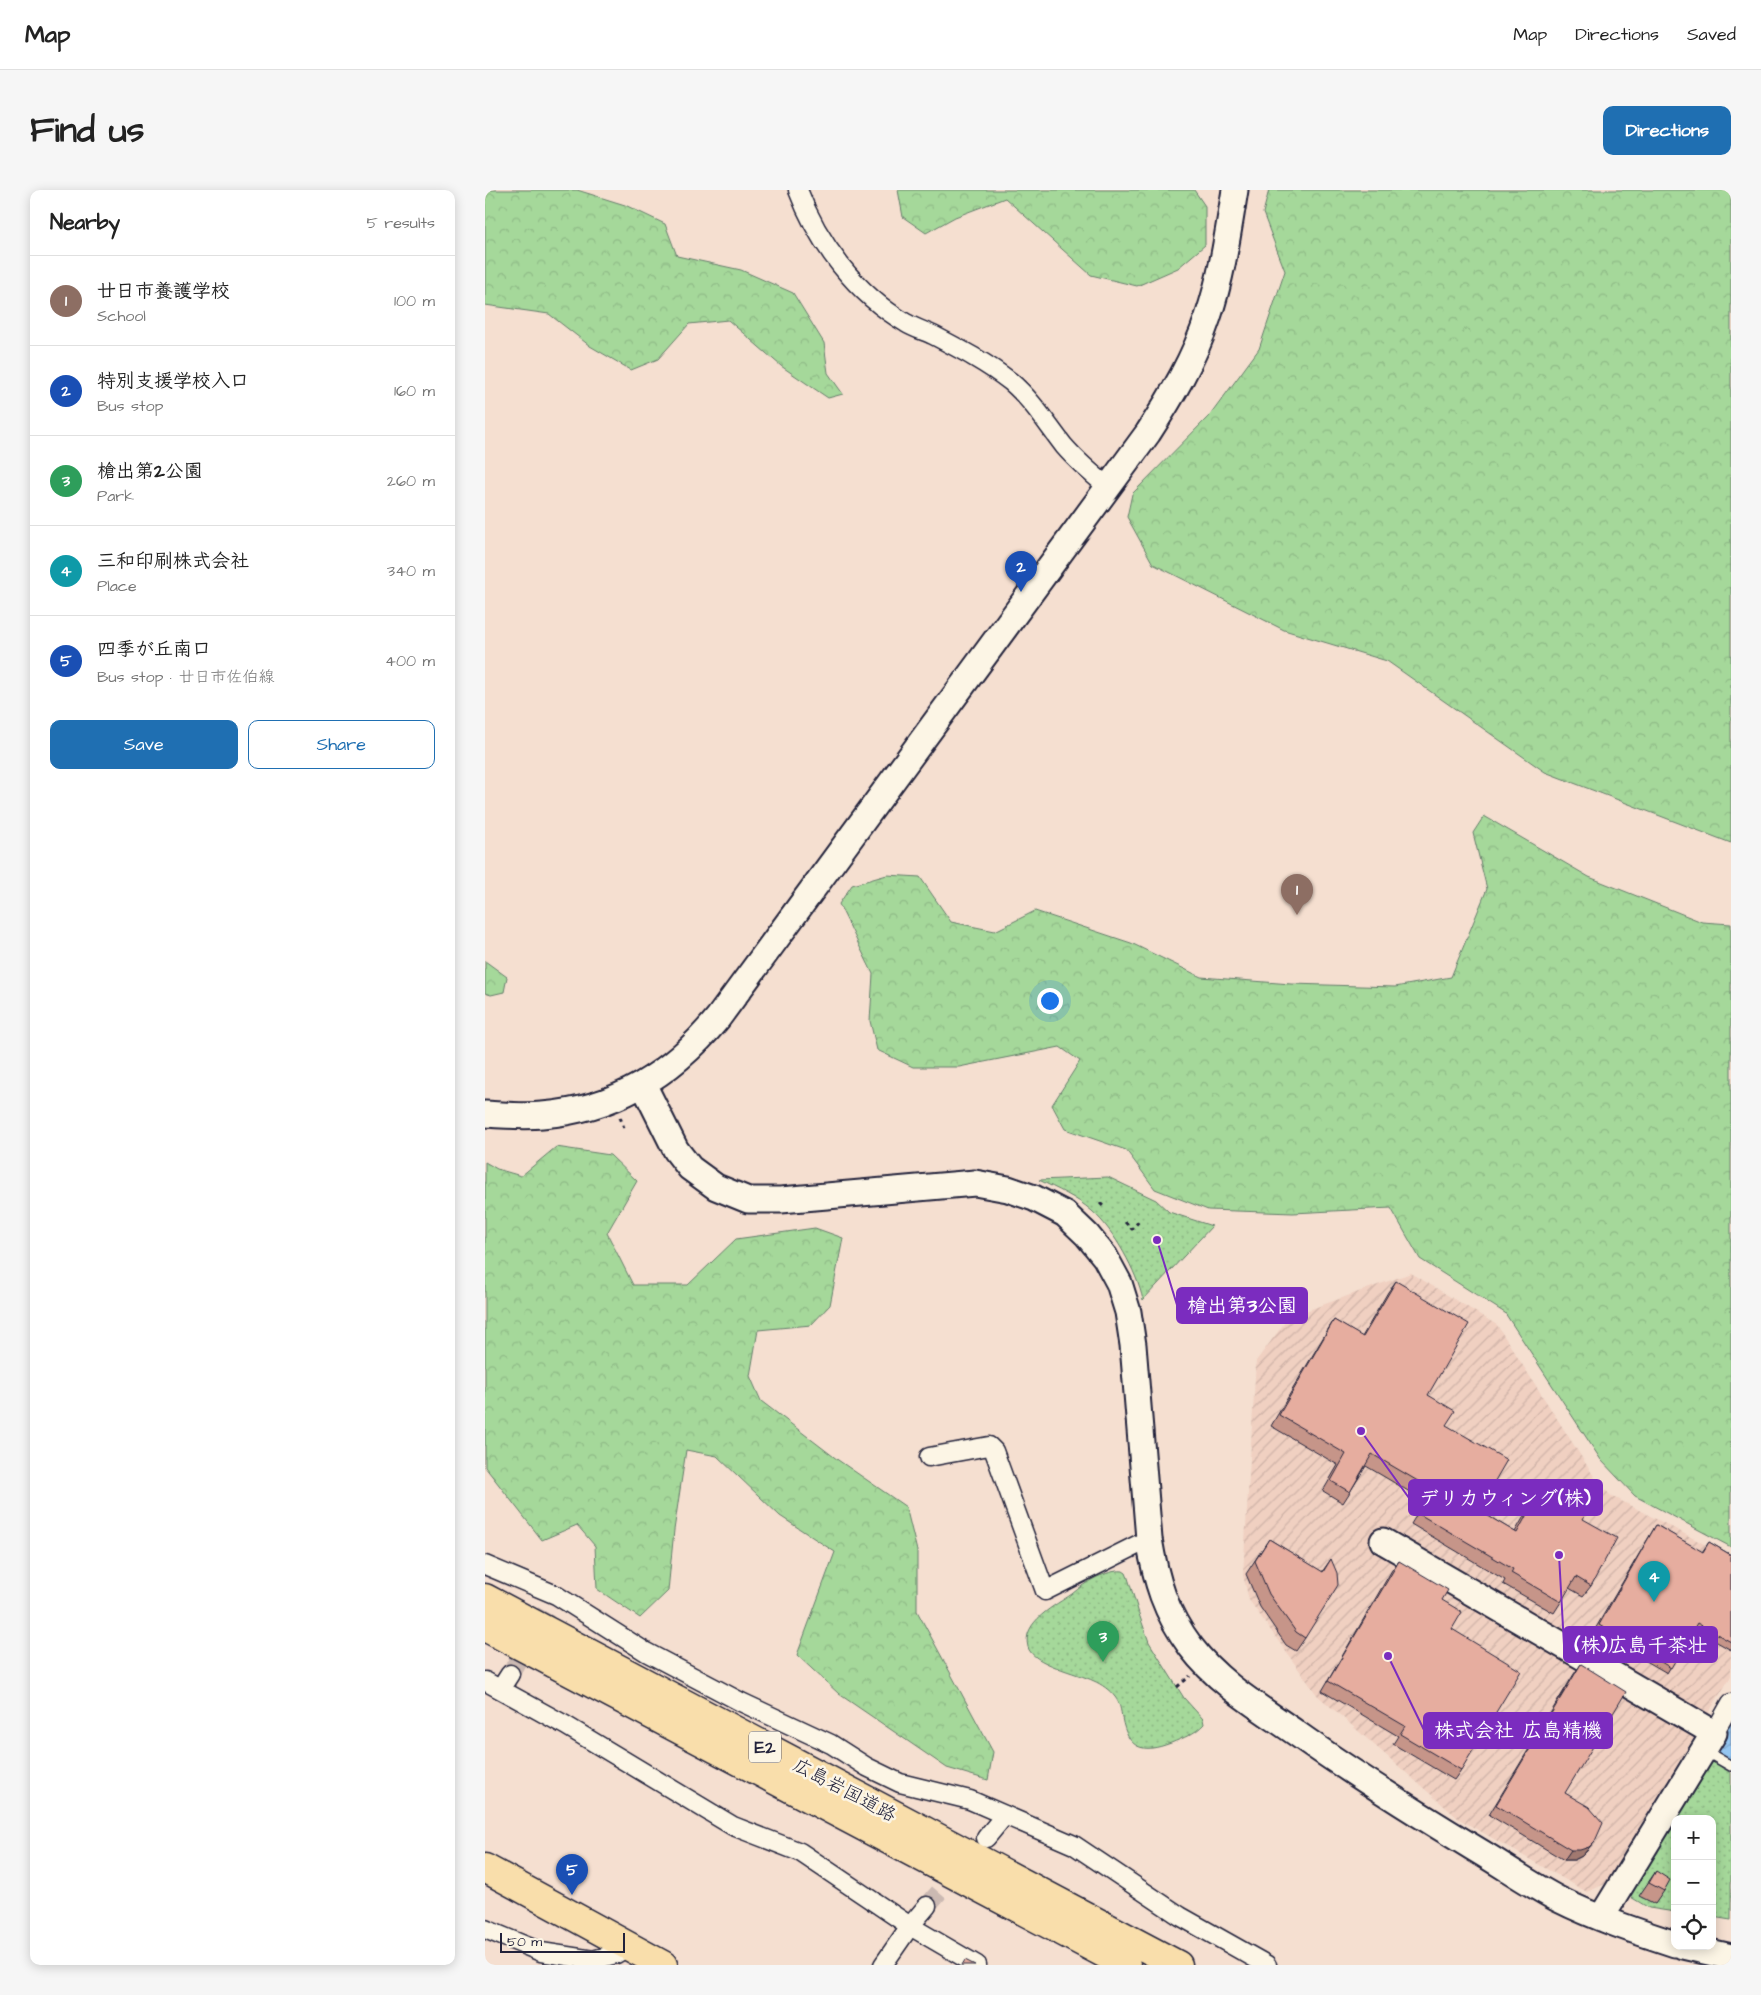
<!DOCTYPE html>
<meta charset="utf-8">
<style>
body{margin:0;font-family:"Architects Daughter","Klee One",sans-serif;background:#f6f6f6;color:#222}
.controls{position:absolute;right:15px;bottom:15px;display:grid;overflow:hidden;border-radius:10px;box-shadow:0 2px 12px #0003}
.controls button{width:45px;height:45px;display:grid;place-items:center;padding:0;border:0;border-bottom:1px solid #e0e0e0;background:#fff;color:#222;font:25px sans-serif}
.scale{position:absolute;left:15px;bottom:12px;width:125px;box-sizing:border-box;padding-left:5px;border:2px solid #22223b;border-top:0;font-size:14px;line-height:18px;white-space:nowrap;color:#22223b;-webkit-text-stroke:4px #fcf5e5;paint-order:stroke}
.you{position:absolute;left:564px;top:810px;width:18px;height:18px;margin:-12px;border:4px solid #fff;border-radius:50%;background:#1a73e8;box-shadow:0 0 0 8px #1a73e833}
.badge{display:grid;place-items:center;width:32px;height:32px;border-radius:50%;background:#1f6fb2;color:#fff;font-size:16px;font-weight:700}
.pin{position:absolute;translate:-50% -41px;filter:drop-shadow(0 1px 2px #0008)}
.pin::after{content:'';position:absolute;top:26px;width:18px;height:15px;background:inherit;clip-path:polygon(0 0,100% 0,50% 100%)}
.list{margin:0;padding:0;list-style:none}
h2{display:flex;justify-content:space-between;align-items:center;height:65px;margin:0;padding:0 20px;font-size:21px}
h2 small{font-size:16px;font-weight:400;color:#767676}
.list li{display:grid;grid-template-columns:32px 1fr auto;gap:15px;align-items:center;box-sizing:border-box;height:90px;padding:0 20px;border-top:1px solid #e0e0e0}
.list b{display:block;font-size:19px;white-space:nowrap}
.list p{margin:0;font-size:16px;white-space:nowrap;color:#767676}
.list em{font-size:16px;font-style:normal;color:#767676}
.actions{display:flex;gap:10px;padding:15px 20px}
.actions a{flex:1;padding:11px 0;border:1px solid #1f6fb2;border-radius:10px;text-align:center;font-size:18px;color:#1f6fb2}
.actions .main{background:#1f6fb2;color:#fff}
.icon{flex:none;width:28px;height:28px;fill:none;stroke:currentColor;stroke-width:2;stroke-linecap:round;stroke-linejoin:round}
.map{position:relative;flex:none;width:1246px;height:1775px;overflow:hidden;border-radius:10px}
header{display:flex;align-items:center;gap:30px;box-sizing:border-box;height:70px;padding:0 25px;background:#fff;border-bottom:1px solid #e0e0e0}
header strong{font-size:24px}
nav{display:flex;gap:28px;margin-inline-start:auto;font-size:18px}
.intro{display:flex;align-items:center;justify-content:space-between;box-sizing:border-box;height:120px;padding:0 30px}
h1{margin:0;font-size:35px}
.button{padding:12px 22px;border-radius:10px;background:#1f6fb2;color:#fff;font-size:18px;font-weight:700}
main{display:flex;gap:30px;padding:0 30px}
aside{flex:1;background:#fff;border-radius:10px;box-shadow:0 2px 12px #0003}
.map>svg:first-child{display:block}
.industrial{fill:url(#industrial-furrows)}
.green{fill:url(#green-dots);stroke:#647d6a}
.forest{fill:url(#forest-crowns);stroke:#647d6a}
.water{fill:url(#water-waves);stroke:#6784a8}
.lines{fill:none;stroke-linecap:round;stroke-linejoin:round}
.street-tunnel{stroke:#cbb9b2;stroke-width:18;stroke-dasharray:18 9;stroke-linecap:butt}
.lane-casing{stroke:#22223b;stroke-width:12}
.street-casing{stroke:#22223b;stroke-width:21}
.secondary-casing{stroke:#22223b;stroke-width:29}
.primary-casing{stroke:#22223b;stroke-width:31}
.highway-casing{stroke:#22223b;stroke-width:31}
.path{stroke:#22223b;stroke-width:3;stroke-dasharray:4 4;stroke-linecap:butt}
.lane{stroke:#fcf5e5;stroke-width:9}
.street{stroke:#fcf5e5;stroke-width:18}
.secondary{stroke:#fcf5e5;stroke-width:25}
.primary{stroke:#f9deab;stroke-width:28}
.highway{stroke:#f9deab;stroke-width:28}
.wall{fill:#c69589;stroke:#22223b}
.shaded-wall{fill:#a1796f;stroke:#22223b}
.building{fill:#e6ad9f;stroke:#22223b}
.labels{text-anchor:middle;stroke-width:5;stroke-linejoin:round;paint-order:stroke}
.shield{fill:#fcf5e5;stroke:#63616e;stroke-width:1}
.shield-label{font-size:18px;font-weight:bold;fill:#22223b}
.street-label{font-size:19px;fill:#22223b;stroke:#fcf5e5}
.leader{fill:none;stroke:#7b2cbf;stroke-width:2}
.callout-dot{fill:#7b2cbf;stroke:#fcf5e5;stroke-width:2}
.callout{fill:#7b2cbf;stroke:#7b2cbf;stroke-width:2}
.callout-label{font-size:20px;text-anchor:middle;font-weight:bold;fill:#fff}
</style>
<header>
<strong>Map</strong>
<nav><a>Map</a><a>Directions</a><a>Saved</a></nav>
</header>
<div class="intro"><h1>Find us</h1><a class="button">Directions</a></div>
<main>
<aside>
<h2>Nearby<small>5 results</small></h2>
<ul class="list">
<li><span class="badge" style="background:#8d6e63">1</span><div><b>廿日市養護学校</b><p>School</p></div><em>100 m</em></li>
<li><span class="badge" style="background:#1a4fb4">2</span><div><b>特別支援学校入口</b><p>Bus stop</p></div><em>160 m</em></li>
<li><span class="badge" style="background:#2e9e5b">3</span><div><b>槍出第2公園</b><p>Park</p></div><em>260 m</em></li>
<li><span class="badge" style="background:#0f9aa8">4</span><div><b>三和印刷株式会社</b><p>Place</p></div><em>340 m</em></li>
<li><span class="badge" style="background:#1a4fb4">5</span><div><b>四季が丘南口</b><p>Bus stop · 廿日市佐伯線</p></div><em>400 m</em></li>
</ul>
<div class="actions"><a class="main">Save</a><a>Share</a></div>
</aside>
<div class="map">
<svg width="1246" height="1775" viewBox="0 0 1246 1775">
<defs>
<pattern id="industrial-furrows" width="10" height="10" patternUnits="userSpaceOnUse" patternTransform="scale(1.25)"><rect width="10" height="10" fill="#f0d0c1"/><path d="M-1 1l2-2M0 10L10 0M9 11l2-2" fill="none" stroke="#ceb2a7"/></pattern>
<pattern id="green-dots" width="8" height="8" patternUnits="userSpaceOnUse" patternTransform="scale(1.25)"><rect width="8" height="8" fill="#a5d89a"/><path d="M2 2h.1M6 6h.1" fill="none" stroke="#8eb986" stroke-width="1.8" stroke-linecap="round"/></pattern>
<pattern id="forest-crowns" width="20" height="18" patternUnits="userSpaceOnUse" patternTransform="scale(1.25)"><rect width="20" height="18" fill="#a5d89a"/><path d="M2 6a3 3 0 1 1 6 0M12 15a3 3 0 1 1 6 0" fill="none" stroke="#8eb986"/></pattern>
<pattern id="water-waves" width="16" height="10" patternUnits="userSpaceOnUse" patternTransform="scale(1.25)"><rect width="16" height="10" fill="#95c6f1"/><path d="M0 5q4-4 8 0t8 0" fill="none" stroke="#80aad0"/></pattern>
</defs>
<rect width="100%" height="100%" fill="#f5dfd0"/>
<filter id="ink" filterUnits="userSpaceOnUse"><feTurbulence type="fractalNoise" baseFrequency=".02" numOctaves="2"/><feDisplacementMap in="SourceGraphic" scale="10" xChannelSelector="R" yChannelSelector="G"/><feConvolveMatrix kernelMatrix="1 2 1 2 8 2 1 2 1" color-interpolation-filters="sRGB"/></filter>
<g filter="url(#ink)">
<!-- industrial -->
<path class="industrial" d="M926 1083 1012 1135 1110 1288 1125 1305 1246 1368V1486L1120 1694 1102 1702 974 1629 832 1505 764 1410 758 1385 771 1171 804 1127Z"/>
<!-- green -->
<path class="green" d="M623 987 671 1010 684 1022 727 1036 658 1110C652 1082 629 1040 607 1021 591 1007 572 999 554 990Z
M638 1381 641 1383 643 1388 655 1427 664 1452 699 1508 718 1529 719 1534C710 1544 698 1548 686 1553 657 1564 643 1559 637 1528 636 1521 635 1513 630 1507 625 1500 616 1494 609 1491 593 1483 547 1474 543 1457 536 1432 571 1415 587 1404 594 1398 603 1391 612 1387 620 1384 629 1380 638 1381Z
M1219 1567 1246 1583V1730L1227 1727V1629H1190V1722L1164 1718 1139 1703Z"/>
<!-- forest -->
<path class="forest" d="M0 0H92L140 15 180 34 192 66 256 80 308 103 339 153 343 183 358 204 343 208 296 176 243 130 204 134 173 169 146 180 105 156 64 124 0 115Z
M413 0H709L720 16V55L693 78 652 96 606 85 520 8 470 27 441 43 418 27Z
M784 0H1246V653L1060 582 902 471 799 440 668 374 642 327 647 304 726 224 774 159 800 81 778 23Z
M999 626 1104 687 1217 732 1246 734V1357L1150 1306 1116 1270 1020 1123 935 1069 906 1018 808 1023 723 1020 670 999 641 960 580 939 567 915 595 871 575 857 474 877H428L392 860 385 831 388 784 354 714 367 695 402 685 435 687 466 732 510 741 550 721 646 753 716 787 806 794 910 797 966 787 1002 699 988 643Z
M0 771 22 787 19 802 6 805 0 803Z
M71 957 125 965 152 991 122 1043 148 1095H203L251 1049 330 1038 358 1048 345 1115 326 1135 273 1140 265 1186 276 1211 353 1270 421 1317 432 1361V1421L508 1562 503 1590 462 1578 354 1504 312 1465 350 1362 295 1326 232 1266 201 1260 189 1340 183 1401 155 1428 112 1399 110 1356 92 1335 57 1350 0 1277V972L12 979 36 986Z"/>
<!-- water -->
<path class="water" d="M1246 1527V1573L1229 1563Z"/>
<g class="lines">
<!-- street-tunnel -->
<path class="street-tunnel" d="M25 1484 62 1420
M442 1716 476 1677"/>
<defs>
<path id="lane" d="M1220 1561 1246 1576"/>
<path id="street" d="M313 0C333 53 371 104 421 133 429 138 439 141 448 145 475 159 502 173 526 192 547 210 562 234 579 256 592 271 607 284 623 297
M444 1267 504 1256 509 1261 560 1401 664 1349
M0 1375 71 1405 161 1462 256 1512 346 1554 382 1577 415 1593 485 1610 589 1655 695 1726 782 1775
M0 1491 80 1535 248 1636 315 1662 425 1736 492 1775
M16 1498 25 1484
M1229 1543 1246 1513
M501 1648 520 1625
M0 1739 56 1762 108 1770 131 1764 144 1756
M398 1775 425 1736 442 1716"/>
<path id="secondary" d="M158 894 191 960 205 978 231 997 263 1010H296L490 993 523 999 549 1008 580 1024 602 1045 620 1067 634 1093 643 1122 648 1155 664 1349C671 1391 680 1422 706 1457 733 1493 774 1517 811 1543 870 1585 931 1623 992 1660 1019 1676 1046 1695 1073 1709 1111 1728 1150 1741 1190 1754
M0 924C19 925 38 927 57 925 131 919 187 884 233 828L663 243C687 206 709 169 723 127 737 86 743 43 750 0
M898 1351 1229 1543 1116 1728
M1198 1756 1246 1767"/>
<path id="primary" d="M0 1678 178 1775"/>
<path id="highway" d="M0 1408 693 1775
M0 1437 641 1775"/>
</defs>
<!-- lane casing -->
<use href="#lane" class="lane-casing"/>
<!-- street casing -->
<use href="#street" class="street-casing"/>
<!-- secondary casing -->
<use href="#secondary" class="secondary-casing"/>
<!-- primary casing -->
<use href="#primary" class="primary-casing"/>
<!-- highway casing -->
<use href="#highway" class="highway-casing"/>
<!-- path -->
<path class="path" d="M135 927 139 938
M615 1013 618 1016
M640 1032 647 1039 655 1030
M692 1497 705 1486"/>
<!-- lane -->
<use href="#lane" class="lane"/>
<!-- street -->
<use href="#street" class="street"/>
<!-- secondary -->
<use href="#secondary" class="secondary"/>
<!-- primary -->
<use href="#primary" class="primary"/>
<!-- highway -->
<use href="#highway" class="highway"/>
</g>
<!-- wall -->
<path class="wall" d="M911 1091 943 1205 961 1235 993 1320 1030 1342 1046 1314 1053 1304 1061 1308 1067 1300 1098 1329 1106 1396 1098 1406 1084 1398 1076 1412 1069 1423 1018 1394 1020 1390 926 1334 940 1311 881 1276 865 1302 858 1313 838 1301 853 1275 786 1236 842 1141 849 1130 877 1147 903 1102Z
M1171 1335 1217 1362 1224 1352 1246 1365V1460L1209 1439 1182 1483 1109 1441Z
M784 1349 837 1382 846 1369 820 1448 811 1461 801 1455 775 1417 761 1384Z
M914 1371 957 1410 967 1439 976 1580 969 1590 908 1554 913 1546 837 1501 907 1380Z
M1096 1474 1080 1603 1103 1660 1097 1666 1089 1670H1079L1004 1625 1089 1484Z
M1171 1681 1179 1701 1170 1714 1154 1706Z"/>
<!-- shaded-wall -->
<path class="shaded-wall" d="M1110 1651 1097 1666 1089 1670H1079L1086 1660Z"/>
<!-- building -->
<path class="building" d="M911 1091 984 1134 943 1205 970 1221 961 1235 1022 1270 993 1320 1032 1343 1053 1304 1062 1308 1067 1300 1103 1320 1098 1329 1132 1348 1106 1396 1091 1387 1076 1412 1026 1383 1028 1379 934 1324 948 1300 887 1264 865 1302 846 1291 861 1264 794 1225 849 1130 878 1147Z
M1171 1335 1218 1362 1224 1352 1246 1365V1452L1212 1433 1186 1478 1114 1435Z
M784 1349 838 1382 846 1369 852 1383 853 1395 820 1448 811 1442 784 1404 770 1371Z
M914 1371 963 1400 957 1410 977 1422 967 1439 1036 1481 976 1580 915 1544 920 1536 843 1491Z
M1096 1474 1141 1502 1080 1603 1104 1617 1118 1633 1110 1651 1104 1657 1095 1660H1086L1011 1615Z
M1171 1681 1185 1690 1179 1701 1164 1693Z
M480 1770 490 1775H477Z"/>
</g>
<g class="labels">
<!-- shield labels -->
<rect class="shield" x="264" y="1541.5" width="32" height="31" rx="4"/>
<g class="shield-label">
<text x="280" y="1563">E2</text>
</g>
<!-- street labels -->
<g class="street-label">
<text transform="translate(360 1599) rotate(28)" y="7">広島岩国道路</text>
</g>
</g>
<!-- callouts -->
<path class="leader" d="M672 1050L692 1115M876 1241L924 1308M1074 1365L1079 1455M903 1466L939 1540"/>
<g class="callout-dot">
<circle cx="672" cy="1050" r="5"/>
<circle cx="876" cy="1241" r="5"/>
<circle cx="1074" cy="1365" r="5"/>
<circle cx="903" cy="1466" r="5"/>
</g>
<g class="callout">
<rect x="692" y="1098" width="130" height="35" rx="5"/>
<rect x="924" y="1290" width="193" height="35" rx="5"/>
<rect x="1079" y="1437" width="153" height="35" rx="5"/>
<rect x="939" y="1523" width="188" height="35" rx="5"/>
</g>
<g class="callout-label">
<text x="757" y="1122">槍出第3公園</text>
<text x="1020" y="1315">デリカウィング(株)</text>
<text x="1156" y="1462">(株)広島千茶壮</text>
<text x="1033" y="1547">株式会社 広島精機</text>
</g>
</svg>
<div class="controls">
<button>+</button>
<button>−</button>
<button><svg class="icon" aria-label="locate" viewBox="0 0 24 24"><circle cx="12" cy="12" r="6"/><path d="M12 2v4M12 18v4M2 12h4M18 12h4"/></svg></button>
</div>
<div class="scale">50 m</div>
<div class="you"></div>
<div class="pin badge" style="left:812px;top:725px;background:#8d6e63">1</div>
<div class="pin badge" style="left:536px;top:402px;background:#1a4fb4">2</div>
<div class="pin badge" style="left:618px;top:1472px;background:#2e9e5b">3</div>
<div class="pin badge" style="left:1169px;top:1412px;background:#0f9aa8">4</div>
<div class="pin badge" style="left:87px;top:1705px;background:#1a4fb4">5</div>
</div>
</main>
